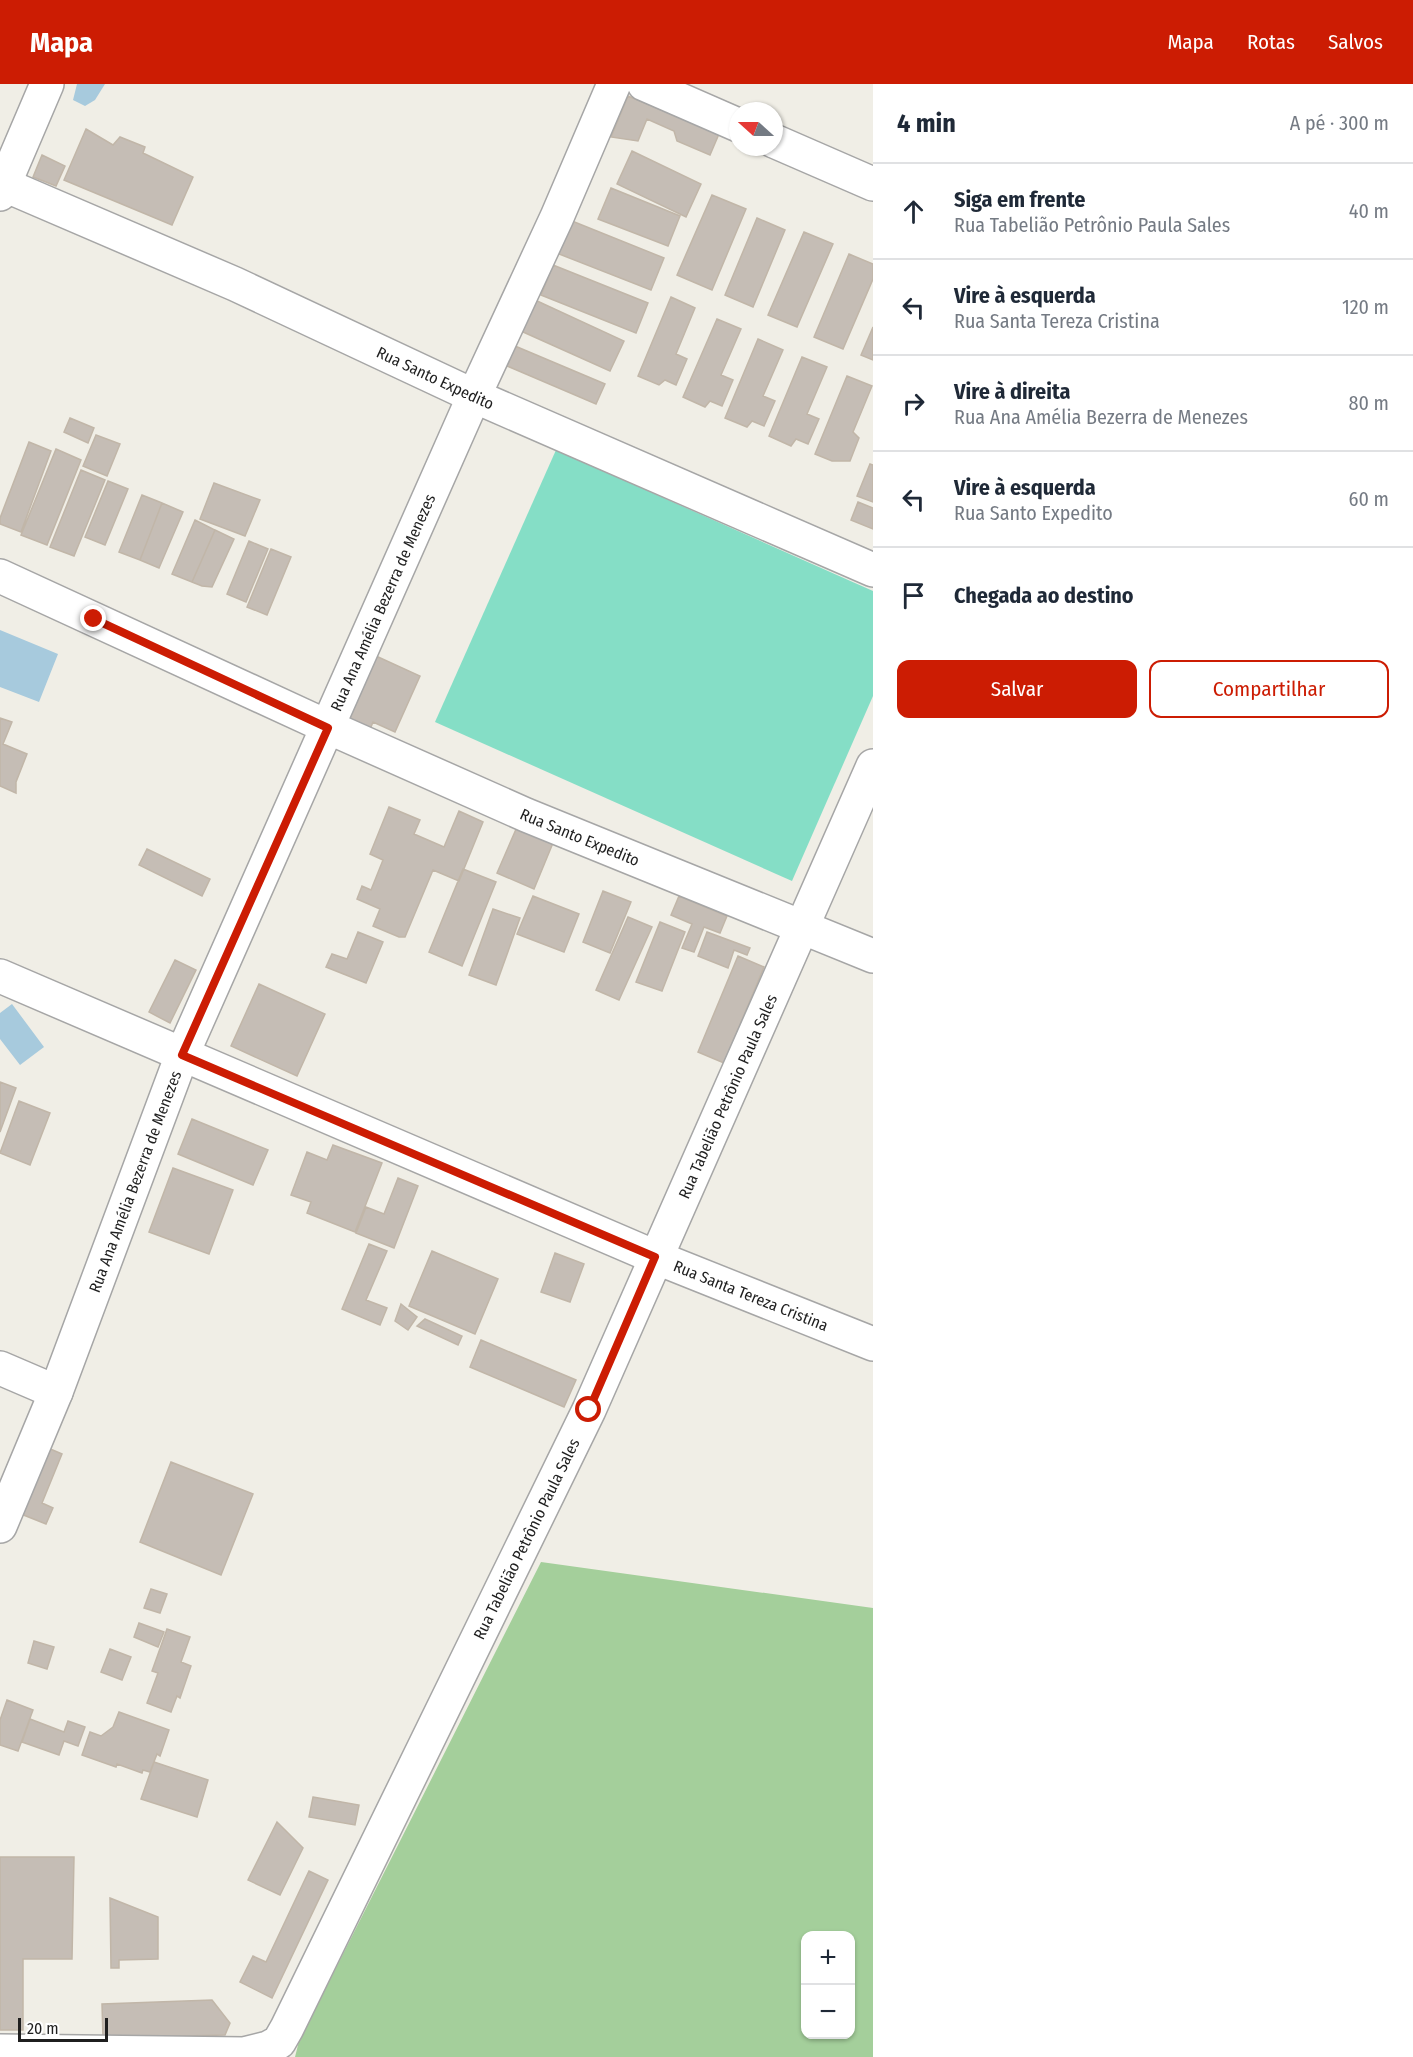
<!DOCTYPE html>
<html lang="pt">
<meta charset="utf-8">
<style>
body{margin:0;font-family:"Fira Sans Condensed",sans-serif;background:#f2f2f3;color:#1f2937}
.controls{position:absolute;right:18px;bottom:18px;display:grid;overflow:hidden;border-radius:12px;box-shadow:0 2px 4px #0004}
.controls button{width:54px;height:54px;display:grid;place-items:center;padding:0;border:0;border-bottom:2px solid #e0e1e3;background:#fff;color:#1f2937;font:30px sans-serif}
.compass{position:absolute;left:729px;top:18px;width:54px;height:54px;border-radius:50%;background:#fff;box-shadow:0 2px 4px #0004;rotate:291deg}
.scale{position:absolute;left:18px;bottom:15px;width:90px;box-sizing:border-box;padding-left:6px;border:3px solid #1f1f1f;border-top:0;font-size:16px;line-height:21px;white-space:nowrap;color:#1f1f1f;-webkit-text-stroke:4px #fff;paint-order:stroke}
.stop{position:absolute;width:18px;height:18px;margin:-14px;border:4px solid #cc1c03;border-radius:50%;background:#fff}
.stop.end{background:#cc1c03;border-color:#fff;box-shadow:0 2px 6px #0008}
.list{margin:0;padding:0;list-style:none}
h2{display:flex;justify-content:space-between;align-items:center;height:78px;margin:0;padding:0 24px;font-size:26px}
h2 small{font-size:20px;font-weight:400;color:#747a83}
.list li{display:grid;grid-template-columns:39px 1fr auto;gap:18px;align-items:center;box-sizing:border-box;height:96px;padding:0 24px;border-top:2px solid #e0e1e3}
.list b{display:block;font-size:22px;white-space:nowrap}
.list p{margin:0;font-size:20px;white-space:nowrap;color:#747a83}
.list em{font-size:20px;font-style:normal;color:#747a83}
.actions{display:flex;gap:12px;padding:18px 24px}
.actions a{flex:1;padding:14px 0;border:2px solid #cc1c03;border-radius:12px;text-align:center;font-size:21px;color:#cc1c03}
.actions .main{background:#cc1c03;color:#fff}
.icon{flex:none;width:33px;height:33px;fill:none;stroke:currentColor;stroke-width:2;stroke-linecap:round;stroke-linejoin:round}
.map{position:relative;flex:none;width:873px;height:1973px;overflow:hidden}
header{display:flex;align-items:center;gap:36px;box-sizing:border-box;height:84px;padding:0 30px;background:#cc1c03;color:#fff}
header strong{font-size:28px}
nav{display:flex;gap:33px;margin-inline-start:auto;font-size:21px}
main{display:flex}
aside{flex:1;background:#fff}
.map>svg:first-child{display:block}
.forest{fill:#a4cf9b;fill-rule:evenodd}
.pitch{fill:#85dec6}
.water{fill:#a7cadd}
.building{fill:#c5bdb5;stroke:#c1b6a8;stroke-width:1.5}
.lines{fill:none;stroke-linecap:round;stroke-linejoin:round}
.minor-casing{stroke:#a6a6a6;stroke-width:36}
.minor{stroke:#fff;stroke-width:33}
.route{stroke:#cc1c03;stroke-width:8}
.labels{text-anchor:middle;stroke-width:4.5;stroke-linejoin:round;paint-order:stroke}
.street-label{font-size:16px;fill:#1f1f1f;stroke:#fff}
</style>
<header>
<strong>Mapa</strong>
<nav><a>Mapa</a><a>Rotas</a><a>Salvos</a></nav>
</header>
<main>
<div class="map">
<svg width="873" height="1973" viewBox="0 0 873 1973">
<rect width="100%" height="100%" fill="#f0eee6"/>
<!-- forest -->
<path class="forest" d="M541 1478 873 1524V1973H295L299 1957ZM806 1852H850V1950H806Z"/>
<!-- pitch -->
<path class="pitch" d="M556 366 873 507V612L792 797 435 638Z"/>
<!-- water -->
<path class="water" d="M77 0H105L95 16 85 22 73 16Z
M0 546 58 570 39 618 0 603Z
M12 920 44 963 20 981 0 955V929Z"/>
<!-- building -->
<path class="building" d="M628 12 719 50 710 71 677 57 674 47 647 35 638 57 611 53Z
M86 45 113 61 120 53 145 63 143 69 193 93 172 141 64 96Z
M632 67 701 100 686 133 617 100Z
M42 71 65 82 56 102 33 93Z
M611 104 680 132 668 162 598 135Z
M712 111 746 125 712 206 677 191Z
M757 134 785 146 753 223 725 211Z
M567 135 664 174 651 206 554 168Z
M804 148 833 160 797 243 768 231Z
M849 170 873 180V195L843 265 814 253Z
M553 181 648 219 636 249 541 211Z
M671 213 695 224 676 270 687 275 676 301 665 296 659 301 638 292Z
M535 216 624 257 610 287 521 247Z
M717 235 741 245 721 291 733 296 722 322 710 317 705 323 683 313Z
M873 243V276L861 271Z
M758 255 783 266 763 312 775 317 764 342 752 337 747 343 725 334Z
M515 262 605 300 596 320 507 282Z
M802 273 827 283 807 330 819 335 808 360 796 355 791 362 769 352Z
M847 292 872 302 853 348 859 354 850 377H832L815 370Z
M70 334 94 344 88 359 64 348Z
M96 351 120 360 107 392 83 382Z
M29 358 51 367 21 448 0 440V434Z
M56 365 81 376 47 461 21 451Z
M870 380 873 381V418L857 412Z
M81 386 105 396 74 472 50 463Z
M108 397 128 405 105 461 85 453Z
M214 399 260 416 245 452 200 435Z
M142 411 162 419 140 476 119 468Z
M858 418 873 424V445L851 436Z
M162 419 183 428 159 484 140 476Z
M195 436 215 446 192 498 172 490Z
M215 446 234 455 212 503 202 502 192 498Z
M249 457 268 465 246 518 227 510Z
M271 465 291 473 267 531 247 523Z
M376 572 420 592 395 648 373 638 367 653 344 643Z
M0 634 12 638 3 660 27 670 16 698V709L0 702Z
M389 723 420 736 414 750 444 763 459 727 483 738 459 797 433 786 405 853H399L373 842 380 825 357 815 362 802 371 806 383 776 370 770Z
M517 743 553 759 534 805 497 789Z
M147 765 210 795 202 812 139 781Z
M463 785 496 798 462 882 429 868Z
M603 807 631 818 610 869 583 858Z
M533 812 579 830 564 868 517 850Z
M679 812 727 832 720 849 704 843 694 868 682 864 692 840 671 831Z
M493 825 520 834 496 901 469 891Z
M628 833 652 843 619 916 596 906Z
M660 838 685 848 662 907 636 898Z
M358 848 383 858 366 899 326 883 332 870 347 875Z
M707 848 750 864 747 871 734 866 728 884 698 872Z
M738 872 764 883 724 979 698 968Z
M175 876 196 886 170 939 149 928Z
M259 900 325 930 297 992 231 962Z
M0 998 16 1004 0 1048Z
M19 1017 50 1029 30 1081 0 1069Z
M192 1035 268 1066 253 1101 178 1070Z
M333 1061 382 1079 355 1148 307 1129 311 1118 291 1111 307 1068 327 1076Z
M173 1084 233 1106 209 1170 149 1148Z
M398 1094 418 1102 394 1164 356 1149 366 1123 384 1130Z
M369 1160 387 1167 366 1216 387 1224 380 1241 342 1225Z
M432 1167 498 1195 475 1250 409 1222Z
M555 1169 584 1180 570 1218 541 1208Z
M401 1220 417 1233 408 1246 395 1237Z
M425 1235 462 1252 458 1261 417 1242Z
M481 1256 576 1296 564 1323 470 1283Z
M48 1364 62 1370 42 1419 53 1424 46 1440 21 1430Z
M171 1378 253 1410 221 1491 140 1458Z
M151 1505 167 1510 160 1529 144 1524Z
M139 1539 164 1548 158 1563 134 1553Z
M167 1545 190 1553 181 1578 191 1582 180 1614 177 1612 171 1628 147 1619 158 1589 152 1587Z
M34 1557 54 1563 47 1585 28 1579Z
M110 1565 131 1573 122 1596 101 1588Z
M7 1616 33 1626 18 1667 0 1661V1636Z
M119 1628 169 1646 160 1672 157 1670 150 1688 143 1686 142 1689 117 1680 116 1683 82 1671 90 1648 101 1652 113 1643Z
M30 1635 64 1648 68 1637 85 1643 78 1662 64 1657 59 1671 22 1658Z
M154 1678 208 1696 197 1733 141 1715Z
M313 1713 359 1721 355 1741 309 1733Z
M277 1738 303 1764 280 1811 248 1796Z
M0 1773H74L72 1875H23V1946H0Z
M309 1787 328 1796 272 1914 240 1898 253 1872 266 1878Z
M110 1814 158 1833V1875L119 1876V1884H111Z
M212 1916 230 1939 225 1951 103 1954 102 1920Z"/>
<g class="lines">
<defs>
<g id="minor">
<path d="M644 0 738 41"/>
<path d="M774 57 873 100"/>
<path id="s1" d="M0 99 235 200 474 312 873 486"/>
<path d="M0 110 47 0"/>
<path id="s2" d="M0 492 328 643 526 731 873 872"/>
<path id="s3" d="M0 892 655 1173 873 1260"/>
<path d="M0 1284 56 1308"/>
<path id="s4" d="M0 1442 56 1308 182 971 474 312 557 133 614 0"/>
<path id="s5" d="M0 1967 244 1970 268 1964 279 1958 287 1944 589 1326 873 682"/>
</g>
</defs>
<!-- minor casing -->
<use href="#minor" class="minor-casing"/>
<!-- minor -->
<use href="#minor" class="minor"/>
</g>
<g class="lines">
<!-- route -->
<path class="route" d="M94 535 328 644 182 971 655 1173 589 1326"/>
</g>
<g class="labels">
<!-- street labels -->
<g class="street-label">
<text dy="6" stroke="none"><textPath href="#s1" startOffset="477">Rua Santo Expedito</textPath></text>
<text dy="6" stroke="none"><textPath href="#s4" startOffset="1000">Rua Ana Amélia Bezerra de Menezes</textPath></text>
<text dy="6" stroke="none"><textPath href="#s2" startOffset="636">Rua Santo Expedito</textPath></text>
<text dy="6" stroke="none"><textPath href="#s5" startOffset="1328">Rua Tabelião Petrônio Paula Sales</textPath></text>
<text dy="6" stroke="none"><textPath href="#s4" startOffset="370">Rua Ana Amélia Bezerra de Menezes</textPath></text>
<text dy="6" stroke="none"><textPath href="#s3" startOffset="816">Rua Santa Tereza Cristina</textPath></text>
<text dy="6" stroke="none"><textPath href="#s5" startOffset="842">Rua Tabelião Petrônio Paula Sales</textPath></text>
</g>
</g>
</svg>
<div class="controls">
<button>+</button>
<button>−</button>
</div>
<svg class="compass" viewBox="-18 -18 36 36"><path d="M0-13l5 13h-10z" fill="#e53935"/><path d="M0 13l5-13h-10z" fill="#747a83"/></svg>
<div class="scale">20 m</div>
<div class="stop" style="left:589px;top:1326px"></div>
<div class="stop end" style="left:94px;top:535px"></div>
</div>
<aside>
<h2>4 min<small>A pé · 300 m</small></h2>
<ul class="list">
<li><svg class="icon" aria-label="ahead" viewBox="0 0 24 24"><path d="M12 20V5M6 11l6-6 6 6"/></svg><div><b>Siga em frente</b><p>Rua Tabelião Petrônio Paula Sales</p></div><em>40 m</em></li>
<li><svg class="icon" aria-label="left" viewBox="0 0 24 24"><path d="M17 20v-9H6M10 6l-5 5 5 5"/></svg><div><b>Vire à esquerda</b><p>Rua Santa Tereza Cristina</p></div><em>120 m</em></li>
<li><svg class="icon" aria-label="right" viewBox="0 0 24 24"><path d="M7 20v-9h11M14 6l5 5-5 5"/></svg><div><b>Vire à direita</b><p>Rua Ana Amélia Bezerra de Menezes</p></div><em>80 m</em></li>
<li><svg class="icon" aria-label="left" viewBox="0 0 24 24"><path d="M17 20v-9H6M10 6l-5 5 5 5"/></svg><div><b>Vire à esquerda</b><p>Rua Santo Expedito</p></div><em>60 m</em></li>
<li><svg class="icon" aria-label="arrive" viewBox="0 0 24 24"><path d="M6 21V4h12l-3 4 3 4H6"/></svg><div><b>Chegada ao destino</b></div></li>
</ul>
<div class="actions"><a class="main">Salvar</a><a>Compartilhar</a></div>
</aside>
</main>
